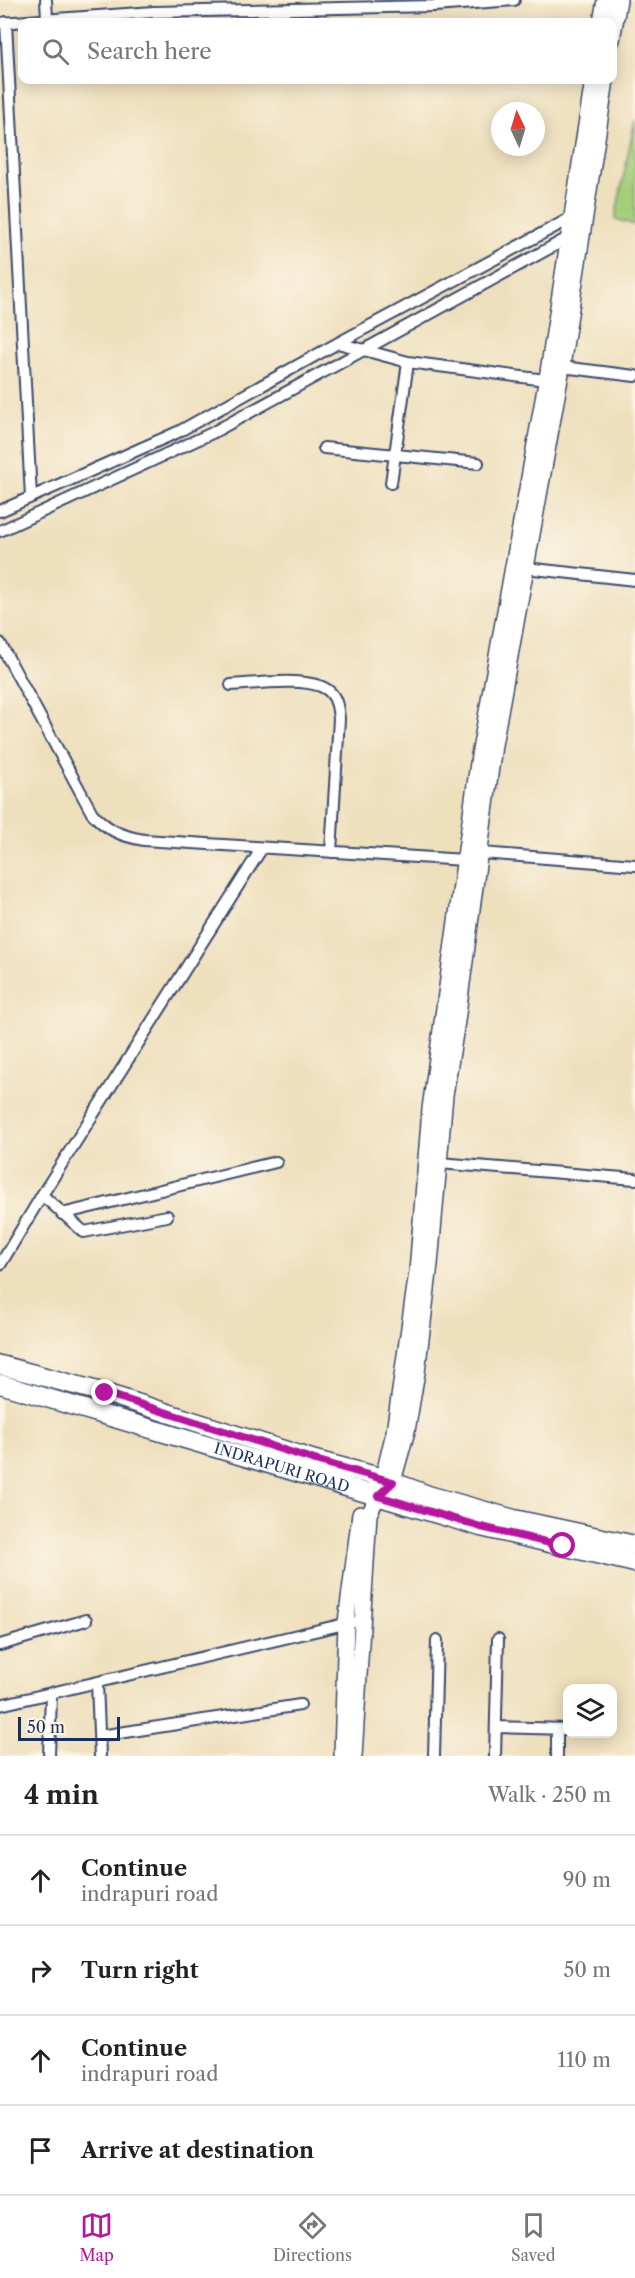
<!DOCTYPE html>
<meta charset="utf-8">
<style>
body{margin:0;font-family:"Libre Caslon Text",serif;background:#f6f6f6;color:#222}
.controls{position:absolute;right:18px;bottom:18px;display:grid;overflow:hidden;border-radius:12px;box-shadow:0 3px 15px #0003}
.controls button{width:54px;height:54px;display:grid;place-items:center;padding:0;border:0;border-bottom:2px solid #e0e0e0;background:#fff;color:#222;font:30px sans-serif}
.compass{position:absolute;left:491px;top:102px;width:54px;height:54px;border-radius:50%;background:#fff;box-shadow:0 3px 15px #0003;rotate:356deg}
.scale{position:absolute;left:18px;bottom:15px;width:102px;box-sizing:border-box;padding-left:6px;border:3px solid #1b2f5e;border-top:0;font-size:16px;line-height:21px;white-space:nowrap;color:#1b2f5e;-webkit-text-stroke:4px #fcf5e5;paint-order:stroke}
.stop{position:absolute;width:18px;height:18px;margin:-14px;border:4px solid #b5179e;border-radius:50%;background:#fff}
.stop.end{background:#b5179e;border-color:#fff;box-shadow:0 2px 6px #0008}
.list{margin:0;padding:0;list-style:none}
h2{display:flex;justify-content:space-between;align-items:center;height:78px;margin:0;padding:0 24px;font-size:26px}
h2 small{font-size:20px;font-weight:400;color:#767676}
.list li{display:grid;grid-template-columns:39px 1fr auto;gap:18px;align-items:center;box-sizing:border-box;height:90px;padding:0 24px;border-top:2px solid #e0e0e0}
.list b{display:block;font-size:22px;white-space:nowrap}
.list p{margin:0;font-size:20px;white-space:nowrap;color:#767676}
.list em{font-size:20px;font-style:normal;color:#767676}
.icon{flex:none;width:33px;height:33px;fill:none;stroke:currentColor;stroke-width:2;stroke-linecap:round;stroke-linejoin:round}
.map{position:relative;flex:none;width:635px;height:1756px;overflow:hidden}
.search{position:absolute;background:#fff;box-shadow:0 3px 15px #0003;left:18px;right:18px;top:18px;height:66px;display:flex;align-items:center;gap:15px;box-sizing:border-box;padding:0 21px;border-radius:12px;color:#767676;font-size:22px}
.sheet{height:438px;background:#fff}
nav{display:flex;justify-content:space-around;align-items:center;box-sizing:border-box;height:84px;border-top:2px solid #e0e0e0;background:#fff;font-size:16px;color:#767676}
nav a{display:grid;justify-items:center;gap:3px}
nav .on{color:#b5179e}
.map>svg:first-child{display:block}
.green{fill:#a6ce79;stroke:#607e6c;stroke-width:1.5}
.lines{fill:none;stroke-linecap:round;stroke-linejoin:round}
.street-casing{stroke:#3b496c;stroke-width:14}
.secondary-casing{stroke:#3b496c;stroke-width:18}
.primary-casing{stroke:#3b496c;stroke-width:21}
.street{stroke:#fff;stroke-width:10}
.secondary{stroke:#fff;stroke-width:15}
.primary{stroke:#fff;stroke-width:18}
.route{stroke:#b5179e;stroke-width:8}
.labels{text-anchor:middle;stroke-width:6;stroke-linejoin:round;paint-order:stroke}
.street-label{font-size:15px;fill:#1b2f5e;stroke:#fcf5e5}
</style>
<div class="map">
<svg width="635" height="1756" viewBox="0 0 635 1756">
<rect width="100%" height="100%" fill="#fcf5e5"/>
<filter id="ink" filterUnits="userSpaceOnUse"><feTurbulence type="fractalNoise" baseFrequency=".0167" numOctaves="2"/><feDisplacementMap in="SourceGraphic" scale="12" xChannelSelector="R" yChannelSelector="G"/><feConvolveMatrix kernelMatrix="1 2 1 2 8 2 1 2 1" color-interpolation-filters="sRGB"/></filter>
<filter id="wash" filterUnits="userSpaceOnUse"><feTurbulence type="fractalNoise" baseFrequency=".008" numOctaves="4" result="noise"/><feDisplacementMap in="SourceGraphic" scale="24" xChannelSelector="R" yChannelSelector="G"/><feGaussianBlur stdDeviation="1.35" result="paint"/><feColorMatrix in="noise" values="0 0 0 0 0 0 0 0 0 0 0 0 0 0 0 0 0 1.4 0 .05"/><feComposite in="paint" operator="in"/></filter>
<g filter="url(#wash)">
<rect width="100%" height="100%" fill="#eedfbd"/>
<!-- green -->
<path class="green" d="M635 120V225L615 219Z"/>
</g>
<g filter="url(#ink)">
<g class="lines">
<defs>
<path id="street" d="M46 0 47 19
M6 22 31 497
M0 23 154 12 434 6 514 0
M338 343 408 362 553 381
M562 367 635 376
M324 448 478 463
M391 483 408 362
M0 511 178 432 338 343 571 218
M0 531 212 433 568 238
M525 568 635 580
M0 643 92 813C107 830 121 836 144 840L465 860
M231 685C255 684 313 675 330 692 337 699 338 709 339 719L331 852
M481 853 635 865
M439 1163 635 1179
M42 1195 84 1232 167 1216
M62 1214 276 1162
M0 1265 42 1195 262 848
M0 1645 86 1620
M97 1683 100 1756
M0 1705 353 1622
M496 1727 568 1729
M100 1736 300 1705
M49 1756 51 1694
M434 1756 437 1640
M495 1756 498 1639
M557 1756V1729"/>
<path id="secondary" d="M601 22 605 0
M612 40 619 0
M375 1486 383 1478 394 1432 417 1272 430 1109 479 756 548 372 593 80
M342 1756 346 1622 360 1514
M354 1756 369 1514 378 1496 393 1481 407 1431 417 1372 430 1264 445 1095 457 1021 494 745 560 379 606 80"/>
<g id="primary">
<path d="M0 1365 105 1393 315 1460 383 1478 428 1495 514 1519 635 1545"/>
<path id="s1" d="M0 1384 481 1527 635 1563"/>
</g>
</defs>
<!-- street casing -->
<use href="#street" class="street-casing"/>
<!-- secondary casing -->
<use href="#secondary" class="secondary-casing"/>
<!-- primary casing -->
<use href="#primary" class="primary-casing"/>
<!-- street -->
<use href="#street" class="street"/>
<!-- secondary -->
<use href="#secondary" class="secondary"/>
<!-- primary -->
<use href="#primary" class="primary"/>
</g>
</g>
<g class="lines" filter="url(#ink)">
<!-- route -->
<path class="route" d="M105 1393 315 1460 393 1482 378 1496 481 1527 563 1546"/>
</g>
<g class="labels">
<!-- street labels -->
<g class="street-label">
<text dy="5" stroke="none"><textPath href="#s1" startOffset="294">INDRAPURI ROAD</textPath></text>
</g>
</g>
</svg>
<div class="controls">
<button><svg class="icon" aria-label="layers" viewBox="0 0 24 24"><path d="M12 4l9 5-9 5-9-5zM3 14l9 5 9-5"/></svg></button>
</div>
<svg class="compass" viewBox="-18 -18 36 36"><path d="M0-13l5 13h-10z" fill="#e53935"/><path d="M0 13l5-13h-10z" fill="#767676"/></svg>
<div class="scale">50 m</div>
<div class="stop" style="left:563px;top:1546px"></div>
<div class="stop end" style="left:105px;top:1393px"></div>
<div class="search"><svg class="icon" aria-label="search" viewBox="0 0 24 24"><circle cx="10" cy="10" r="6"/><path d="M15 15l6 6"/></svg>Search here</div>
</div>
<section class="sheet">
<h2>4 min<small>Walk · 250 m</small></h2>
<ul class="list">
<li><svg class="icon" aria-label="ahead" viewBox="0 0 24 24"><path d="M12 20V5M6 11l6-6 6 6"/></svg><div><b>Continue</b><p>indrapuri road</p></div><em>90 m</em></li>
<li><svg class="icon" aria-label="right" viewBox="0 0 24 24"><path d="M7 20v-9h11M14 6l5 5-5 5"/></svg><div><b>Turn right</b></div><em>50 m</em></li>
<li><svg class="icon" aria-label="ahead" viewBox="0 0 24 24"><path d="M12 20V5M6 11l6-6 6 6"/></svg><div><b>Continue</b><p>indrapuri road</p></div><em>110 m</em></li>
<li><svg class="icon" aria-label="arrive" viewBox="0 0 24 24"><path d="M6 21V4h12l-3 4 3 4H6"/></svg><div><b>Arrive at destination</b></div></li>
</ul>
</section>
<nav>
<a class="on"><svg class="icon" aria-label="map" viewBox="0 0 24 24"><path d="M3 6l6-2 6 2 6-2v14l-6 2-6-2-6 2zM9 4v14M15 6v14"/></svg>Map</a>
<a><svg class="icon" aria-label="directions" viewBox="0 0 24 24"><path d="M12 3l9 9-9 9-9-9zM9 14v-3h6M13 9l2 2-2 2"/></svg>Directions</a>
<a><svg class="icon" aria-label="saved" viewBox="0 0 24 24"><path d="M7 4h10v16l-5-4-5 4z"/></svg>Saved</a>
</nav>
